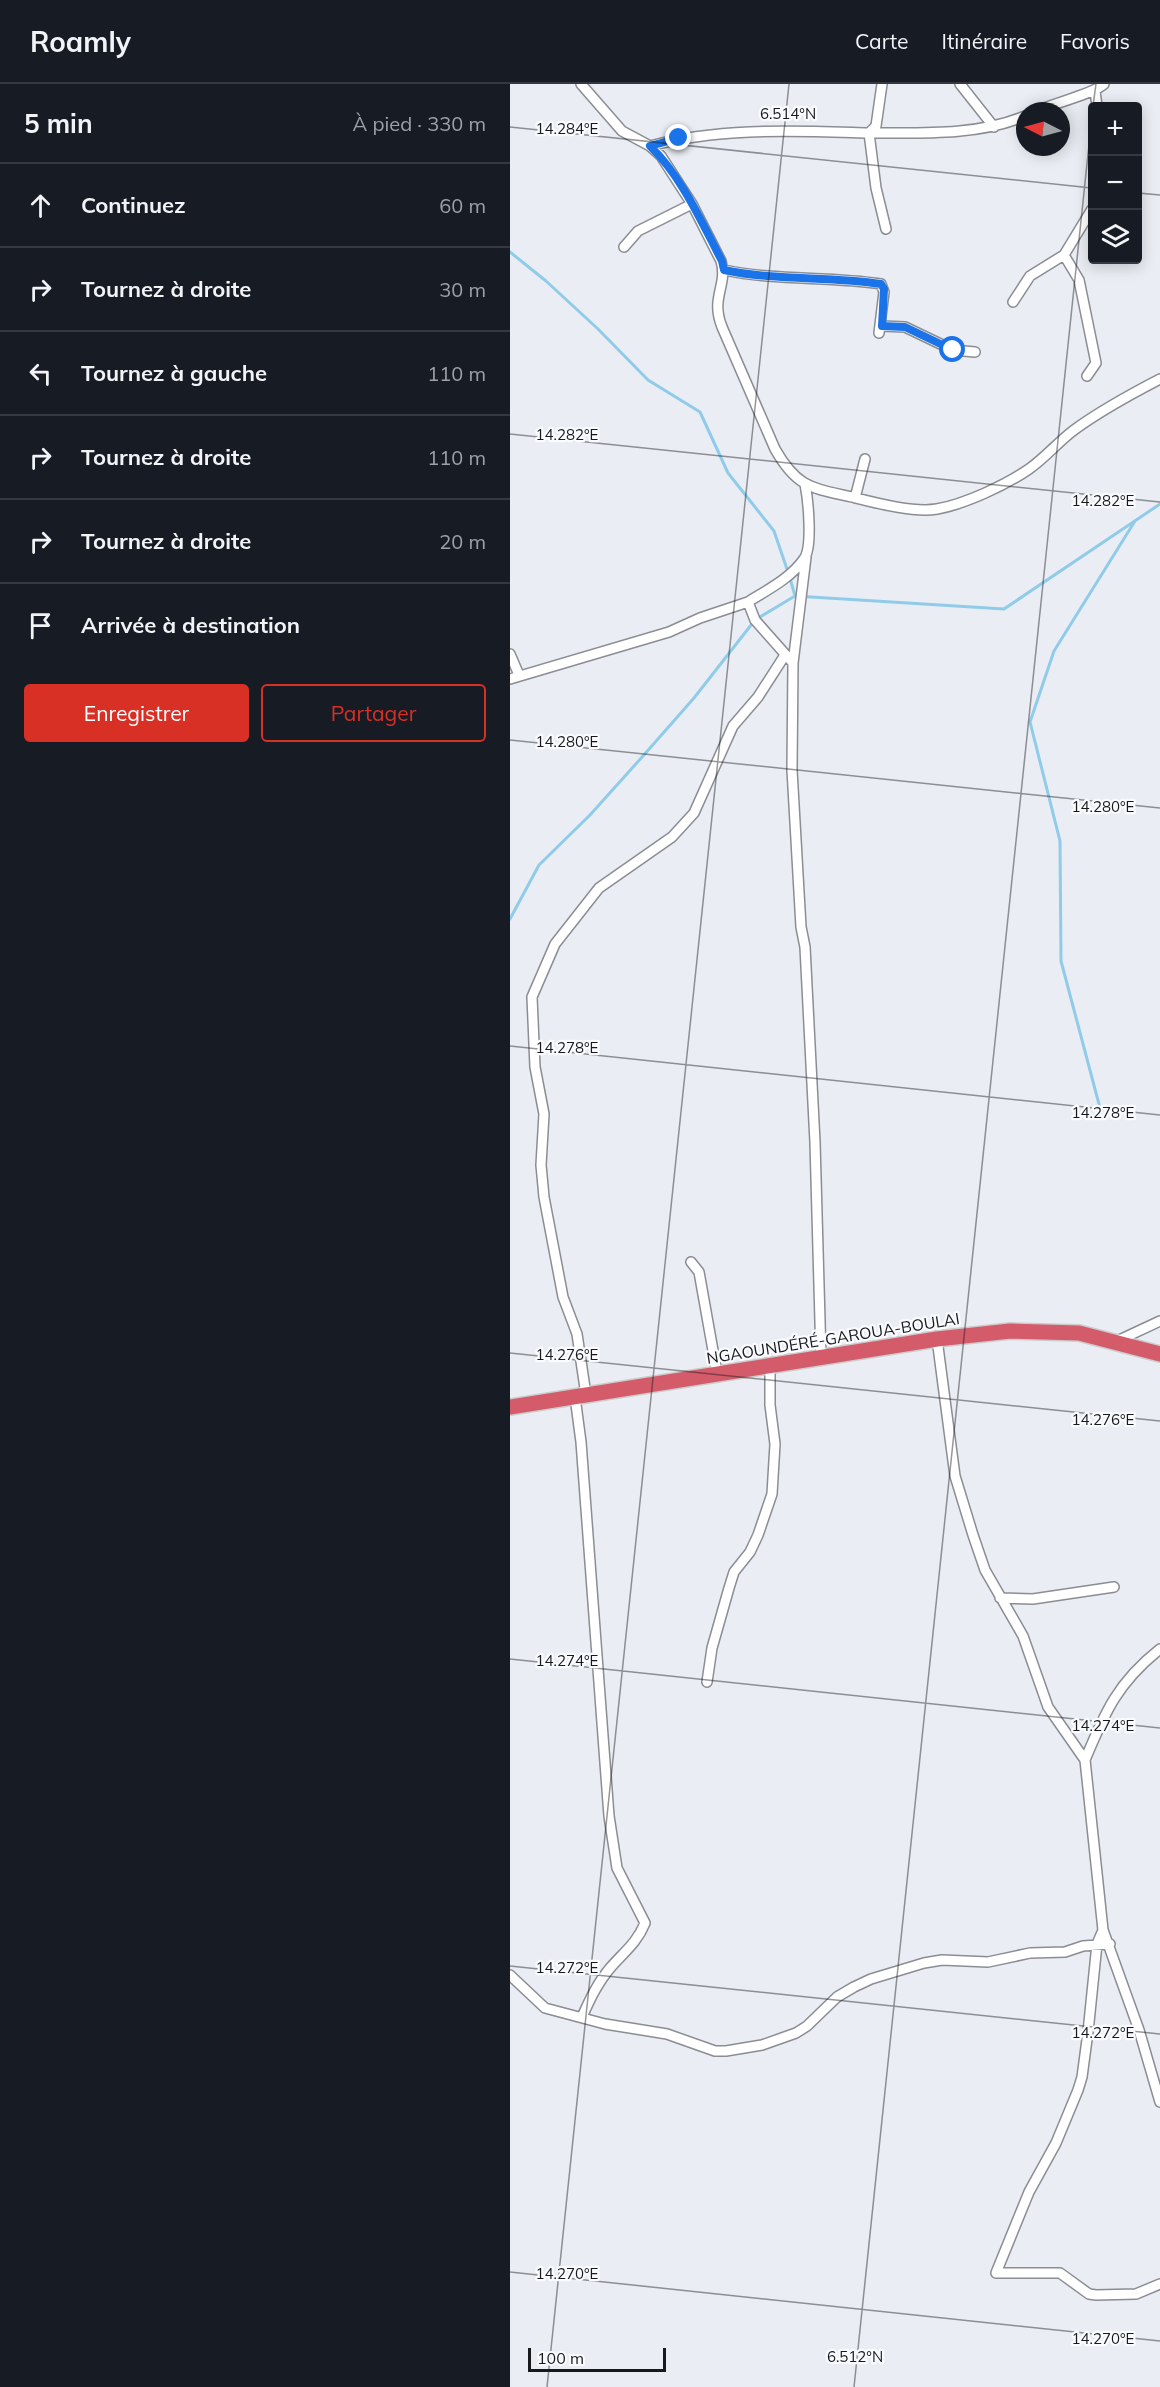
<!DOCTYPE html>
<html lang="fr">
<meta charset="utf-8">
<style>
body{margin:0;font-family:Mulish,sans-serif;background:#20242c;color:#f1f3f6}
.controls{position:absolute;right:18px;top:18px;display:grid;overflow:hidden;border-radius:6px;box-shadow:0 3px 15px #0003}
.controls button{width:54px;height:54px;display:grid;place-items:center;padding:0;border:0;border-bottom:2px solid #363941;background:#171b24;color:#f1f3f6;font:30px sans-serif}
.compass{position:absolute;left:506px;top:18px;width:54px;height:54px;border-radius:50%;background:#171b24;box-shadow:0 3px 15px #0003;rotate:276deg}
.scale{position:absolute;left:18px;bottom:15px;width:138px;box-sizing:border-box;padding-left:6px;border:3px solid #18191b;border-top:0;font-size:16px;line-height:21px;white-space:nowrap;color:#18191b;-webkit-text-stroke:4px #f9fbff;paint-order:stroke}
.stop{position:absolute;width:18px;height:18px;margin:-14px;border:4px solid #1a73e8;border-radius:50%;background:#fff}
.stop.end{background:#1a73e8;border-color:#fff;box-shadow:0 2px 6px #0008}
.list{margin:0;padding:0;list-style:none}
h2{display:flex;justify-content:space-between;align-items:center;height:78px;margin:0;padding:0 24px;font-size:26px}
h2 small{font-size:20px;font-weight:400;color:#9ea1a6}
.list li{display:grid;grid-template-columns:39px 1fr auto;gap:18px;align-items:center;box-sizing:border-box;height:84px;padding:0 24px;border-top:2px solid #363941}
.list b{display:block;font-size:22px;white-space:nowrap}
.list em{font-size:20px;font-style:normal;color:#9ea1a6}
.actions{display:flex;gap:12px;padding:18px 24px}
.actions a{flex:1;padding:14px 0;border:2px solid #d93025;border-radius:6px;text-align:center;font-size:21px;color:#d93025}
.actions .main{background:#d93025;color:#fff}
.icon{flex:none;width:33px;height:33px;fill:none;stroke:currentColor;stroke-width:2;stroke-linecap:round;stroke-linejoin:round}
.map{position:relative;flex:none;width:650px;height:2303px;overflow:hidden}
header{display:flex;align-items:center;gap:36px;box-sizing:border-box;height:84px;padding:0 30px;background:#171b24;border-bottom:2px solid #363941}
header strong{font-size:28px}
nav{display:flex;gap:33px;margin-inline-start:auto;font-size:21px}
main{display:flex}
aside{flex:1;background:#171b24}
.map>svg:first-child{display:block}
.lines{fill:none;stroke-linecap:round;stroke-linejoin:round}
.stream{stroke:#90cbe9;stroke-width:3}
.minor-casing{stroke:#8a8d93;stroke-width:12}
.highway-casing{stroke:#cccccd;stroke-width:18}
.minor{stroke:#fff;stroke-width:9}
.highway{stroke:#d45c6a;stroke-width:15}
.route{stroke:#1a73e8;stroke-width:8}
.ticks{fill:none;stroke:#18191b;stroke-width:1.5;stroke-opacity:0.45}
.labels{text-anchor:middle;stroke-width:4.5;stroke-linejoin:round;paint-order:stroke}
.street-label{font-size:16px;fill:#18191b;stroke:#f9fbff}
.ticks-label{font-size:15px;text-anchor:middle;fill:#18191b;stroke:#f9fbff;stroke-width:4.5;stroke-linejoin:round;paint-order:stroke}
</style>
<header>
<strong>Roamly</strong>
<nav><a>Carte</a><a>Itinéraire</a><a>Favoris</a></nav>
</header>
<main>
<aside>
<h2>5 min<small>À pied · 330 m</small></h2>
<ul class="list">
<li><svg class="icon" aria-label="ahead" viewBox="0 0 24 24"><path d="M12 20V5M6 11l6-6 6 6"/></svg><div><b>Continuez</b></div><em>60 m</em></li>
<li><svg class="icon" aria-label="right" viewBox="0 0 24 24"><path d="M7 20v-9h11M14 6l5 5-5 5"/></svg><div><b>Tournez à droite</b></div><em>30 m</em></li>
<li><svg class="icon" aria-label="left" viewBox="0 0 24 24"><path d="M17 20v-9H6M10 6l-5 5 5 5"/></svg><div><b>Tournez à gauche</b></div><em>110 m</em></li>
<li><svg class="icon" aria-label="right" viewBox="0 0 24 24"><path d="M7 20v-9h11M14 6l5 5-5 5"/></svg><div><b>Tournez à droite</b></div><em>110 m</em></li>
<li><svg class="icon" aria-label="right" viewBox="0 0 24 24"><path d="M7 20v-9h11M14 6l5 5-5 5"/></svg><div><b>Tournez à droite</b></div><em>20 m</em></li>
<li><svg class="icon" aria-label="arrive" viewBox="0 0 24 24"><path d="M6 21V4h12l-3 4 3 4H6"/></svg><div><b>Arrivée à destination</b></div></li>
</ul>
<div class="actions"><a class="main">Enregistrer</a><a>Partager</a></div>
</aside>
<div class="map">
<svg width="650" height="2303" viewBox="0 0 650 2303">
<rect width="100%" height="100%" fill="#eaeef4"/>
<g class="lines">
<!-- stream -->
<path class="stream" d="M0 168 36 197 88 245 138 296 190 328 218 389 264 447 278 488
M280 494 285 512 494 525 650 420
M0 835 29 781 80 731 133 672 184 614 245 536 285 512
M590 1024 551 877 550 757 520 638 544 567 625 437"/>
<defs>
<path id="minor" d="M71 0 112 47 140 62 151 72 182 120 211 177C218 202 200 213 212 243L265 365C287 404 302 404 342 413 366 419 404 429 427 425 455 420 496 401 519 385 535 374 548 358 564 346 590 327 621 310 650 295
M450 0 484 43
M585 7 587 22
M526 27C540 21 587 8 594 0
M359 49C410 49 468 52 515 32
M359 49 366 42 372 0
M140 62C210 43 286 47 359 49L366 104 376 145
M114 163 128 147 182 120
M554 171 582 125
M214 186C266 197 319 192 371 200L374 208 369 249
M503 218 520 192 554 171 569 196 586 279 577 292
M372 242 395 243 443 266 465 268
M345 414 355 375
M238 518C257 506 281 494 294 475 303 463 298 415 295 400
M0 570 9 591
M283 579 296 473
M0 595 159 548 190 534 238 518 245 536 283 579 282 686 291 843 295 863 305 1058 311 1273
M181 1178 189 1188 207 1289
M427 1255 445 1392 463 1451 475 1486 513 1552 538 1623 575 1676C595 1628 608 1598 650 1565
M605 1258 650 1237
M76 1311 67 1250 53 1213 34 1113 31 1081 34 1030 25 983 22 913 45 860 89 804 162 753 184 729 223 642 248 613 275 571
M65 1313 71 1358 99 1732 107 1784 135 1839C127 1859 114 1868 101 1883 88 1898 80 1915 72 1933
M490 1514 523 1515 604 1503
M197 1598 202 1564 219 1504 224 1488 240 1468 248 1451 262 1410 265 1360 260 1321V1281
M575 1676 593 1846 629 1946 650 2018
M593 1846 587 1860 578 1948 572 1993 568 2006 546 2059 519 2108 486 2189H550L579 2210 586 2211 626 2210 650 2200
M0 1891 35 1924 95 1940 157 1950 205 1967H216L252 1961 286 1949 297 1942 327 1913 344 1903 361 1895 414 1879 432 1876 478 1878 520 1869 555 1868 573 1862 600 1860"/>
<path id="highway" d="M0 1323 427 1255 500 1247 569 1249 650 1270"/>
</defs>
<!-- minor casing -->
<use href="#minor" class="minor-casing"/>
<!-- highway casing -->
<use href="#highway" class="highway-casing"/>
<!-- minor -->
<use href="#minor" class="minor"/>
<!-- highway -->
<use href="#highway" class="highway"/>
</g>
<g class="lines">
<!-- route -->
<path class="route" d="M169 54 140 62C172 93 191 137 212 177L214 186C266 197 319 192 371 200L374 205 372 242 395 243 443 266"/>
</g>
<!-- ticks -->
<path class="ticks" d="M583 22 586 0M0 43 582 104M628 109 650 111M0 350 650 418M0 656 650 724M0 962 650 1031M0 1269 650 1337M0 1575 650 1644M0 1882 650 1950M0 2188 650 2257M37 2303 279 0M344 2303 582 32"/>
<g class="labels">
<!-- street labels -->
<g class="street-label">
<text transform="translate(323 1254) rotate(-9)" y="6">NGAOUNDÉRÉ-GAROUA-BOULAI</text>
</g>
</g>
<g class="ticks-label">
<text x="278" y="35">6.514°N</text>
<text x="57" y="50">14.284°E</text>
<text x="57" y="356">14.282°E</text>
<text x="593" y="422">14.282°E</text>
<text x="57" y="663">14.280°E</text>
<text x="593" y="728">14.280°E</text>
<text x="57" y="969">14.278°E</text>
<text x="593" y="1034">14.278°E</text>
<text x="57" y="1276">14.276°E</text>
<text x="593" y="1341">14.276°E</text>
<text x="57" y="1582">14.274°E</text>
<text x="593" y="1647">14.274°E</text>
<text x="57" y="1889">14.272°E</text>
<text x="593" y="1954">14.272°E</text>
<text x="57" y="2195">14.270°E</text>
<text x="593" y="2260">14.270°E</text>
<text x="345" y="2278">6.512°N</text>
</g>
</svg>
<div class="controls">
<button>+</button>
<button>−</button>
<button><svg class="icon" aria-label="layers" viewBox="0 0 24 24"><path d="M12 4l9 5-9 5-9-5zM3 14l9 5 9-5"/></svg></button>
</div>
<svg class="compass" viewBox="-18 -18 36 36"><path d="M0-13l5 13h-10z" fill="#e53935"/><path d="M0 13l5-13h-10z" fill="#9ea1a6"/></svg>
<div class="scale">100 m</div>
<div class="stop" style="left:443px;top:266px"></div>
<div class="stop end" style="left:169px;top:54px"></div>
</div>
</main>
